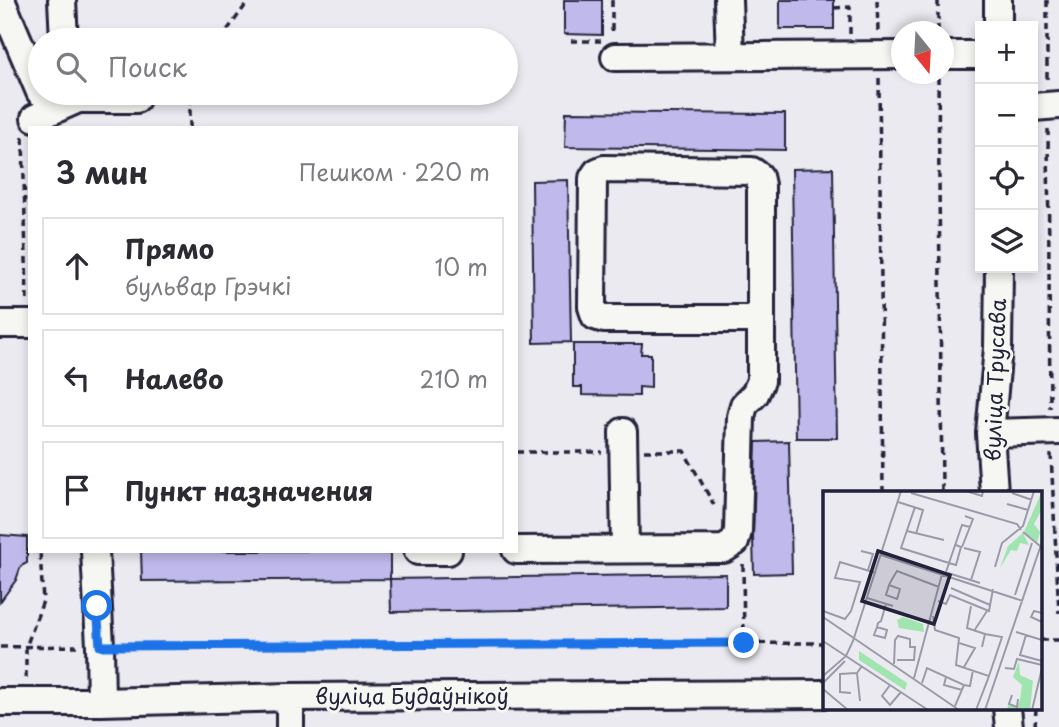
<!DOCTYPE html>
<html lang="ru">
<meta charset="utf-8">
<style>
body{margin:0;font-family:"Playpen Sans",sans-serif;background:#f2f2f3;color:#2b2b33}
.controls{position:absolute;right:21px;top:21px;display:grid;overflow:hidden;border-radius:0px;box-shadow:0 4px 10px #0003}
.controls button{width:63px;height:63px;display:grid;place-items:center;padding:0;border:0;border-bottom:2px solid #e1e1e2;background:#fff;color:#2b2b33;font:35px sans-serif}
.compass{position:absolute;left:891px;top:21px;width:63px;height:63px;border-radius:50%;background:#fff;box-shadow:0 4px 10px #0003;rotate:162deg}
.stop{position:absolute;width:21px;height:21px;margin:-16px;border:5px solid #1a73e8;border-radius:50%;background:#fff}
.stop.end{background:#1a73e8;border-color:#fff;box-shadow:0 2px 7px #0008}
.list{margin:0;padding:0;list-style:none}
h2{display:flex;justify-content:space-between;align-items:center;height:91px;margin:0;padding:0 28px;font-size:30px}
h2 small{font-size:23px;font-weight:400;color:#7c7c81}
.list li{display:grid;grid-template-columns:46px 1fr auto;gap:21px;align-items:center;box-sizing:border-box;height:98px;margin:0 14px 14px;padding:0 14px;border:2px solid #e1e1e2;border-radius:0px}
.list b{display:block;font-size:26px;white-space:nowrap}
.list p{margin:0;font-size:23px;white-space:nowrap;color:#7c7c81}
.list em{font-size:23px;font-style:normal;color:#7c7c81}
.icon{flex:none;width:38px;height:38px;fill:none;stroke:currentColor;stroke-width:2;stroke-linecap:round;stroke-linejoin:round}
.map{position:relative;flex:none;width:1059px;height:727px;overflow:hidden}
.search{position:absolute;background:#fff;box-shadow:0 4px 10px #0003;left:28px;top:28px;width:490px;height:77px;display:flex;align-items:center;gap:18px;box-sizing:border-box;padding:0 24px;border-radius:38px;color:#7c7c81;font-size:26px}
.panel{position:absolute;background:#fff;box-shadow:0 4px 10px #0003;left:28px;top:126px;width:490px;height:427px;border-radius:0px}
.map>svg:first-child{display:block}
.building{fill:#c0baec;stroke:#22223b;stroke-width:2}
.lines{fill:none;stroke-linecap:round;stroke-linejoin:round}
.minor-casing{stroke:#22223b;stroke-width:32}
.path{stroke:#22223b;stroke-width:3.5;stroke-dasharray:7 5;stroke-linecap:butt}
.minor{stroke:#f6f6f2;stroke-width:26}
.route{stroke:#1a73e8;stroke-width:9}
.labels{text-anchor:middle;stroke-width:6;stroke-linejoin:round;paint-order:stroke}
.street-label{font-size:21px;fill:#22223b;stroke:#f6f6f2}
.inset-road{fill:none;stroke:#9b9aa8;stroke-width:2}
.view{fill:#22223b;fill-opacity:0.15;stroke:#22223b;stroke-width:3.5}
.inset-edge{fill:none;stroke:#22223b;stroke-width:3.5}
</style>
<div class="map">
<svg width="1059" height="727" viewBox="0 0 1059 727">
<rect width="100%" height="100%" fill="#ebeaf1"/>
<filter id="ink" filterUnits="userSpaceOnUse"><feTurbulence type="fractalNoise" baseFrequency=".0143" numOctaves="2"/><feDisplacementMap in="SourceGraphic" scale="14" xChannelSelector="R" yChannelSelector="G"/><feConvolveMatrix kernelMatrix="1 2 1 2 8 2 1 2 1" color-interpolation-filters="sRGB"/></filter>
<g filter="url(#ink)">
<!-- building -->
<path class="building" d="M564 0H602V35L564 34Z
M780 0H834V29H780Z
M566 112 785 114V150L565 147Z
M833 168 837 438H796L792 169Z
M568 180 571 342 534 343 532 181Z
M573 344H642L641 354H651V388L639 387V396L582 395V387H573Z
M789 441 792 573 754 574 753 537 756 442Z
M0 535 27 537V563L21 566 16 580 0 602Z
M141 551H390V579L142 581Z
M726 574V607L391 612 390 579Z"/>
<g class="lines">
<defs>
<path id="minor" d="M1 0 40 92
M62 0 64 40
M728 0 730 56
M998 26V0
M944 55H980
M615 57 902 55
M1033 107 1059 105
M35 118 78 99H136
M0 324H30
M623 432 625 549
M990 433 1059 431
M994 492 990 433 998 348 999 268
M516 550 724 549 735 542 738 531 741 417 744 405 755 394 761 381V185L759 176 752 171 604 169 597 172 593 178 592 307 595 316 604 319H761
M95 551 100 646 101 702
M418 551H448
M290 697V727
M0 702H101L290 697 824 694
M1007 708 1009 727"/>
</defs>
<!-- minor casing -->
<use href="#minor" class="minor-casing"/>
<!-- path -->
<path class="path" d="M612 0V34
M877 0 878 32
M1047 0V82
M834 8 850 7V34
M938 32V0
M220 40 245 6
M571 41H601
M938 76 942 492
M879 78 883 492
M190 128V93
M1048 129 1050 408
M23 137 27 300
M644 451H684L714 505
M516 452H602
M1051 454 1059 613
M743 564 744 643
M1040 640H1059
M123 646 824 643
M0 647 77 646
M26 678V647L43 601 40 551
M1035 727 1036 708"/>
<!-- minor -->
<use href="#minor" class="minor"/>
</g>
</g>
<g class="lines" filter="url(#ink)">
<!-- route -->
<path class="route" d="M97 606 100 646 744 643"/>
</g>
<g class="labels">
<!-- street labels -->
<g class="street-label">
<text transform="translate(996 380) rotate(-88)" y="7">вуліца Трусава</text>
<text x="412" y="704">вуліца Будаўнікоў</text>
</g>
</g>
<!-- overview -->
<g transform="translate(823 491)">
<rect width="219" height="219" fill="#ebeaf1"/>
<path d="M219 0V18L211 33 217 41 214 52 201 41ZM200 42 206 54 197 52 194 60 188 59 177 77 185 55ZM80 126 100 133 101 141 76 137 74 129ZM36 160 84 192 82 199 36 169ZM196 170 197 184 210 190 207 219H184L185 214 194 216 197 209 199 194 190 186Z" fill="#a0e4af"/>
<path class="inset-road" d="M143 0 159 5 160 0M88 2 194 33 198 39M189 2 209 9M75 11 100 19 93 43M184 13 205 19M92 16 78 57 126 72 123 81M84 40 121 49M200 41 217 55M133 54 138 56 133 74 126 72 139 34 147 36M139 56 150 28 142 25M141 57 157 61 148 89M38 60 50 63 45 79M58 64 200 110M172 76 179 52 200 35 211 0M125 82 157 92M66 94 77 98 74 108 63 104 66 94 68 90 74 80 116 96M128 97 167 114M192 104 209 52M44 107 70 115M115 110 123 113 127 104 166 120 170 98M148 115 144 137 162 143 159 156M0 120 22 128 28 120 37 91 12 87 17 71 53 82M219 122 211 120 208 126 219 131M110 125 112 139 136 147 133 174 166 185 153 219M0 126 136 219M54 136 64 139 62 147 51 144 54 136 55 132 58 130 63 113M151 140 164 120M193 141 219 149M162 143 179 146 166 185M203 144 197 164 219 170M0 150 105 219M136 152 152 157 141 176M71 173 72 149 75 145 87 148V156H92L91 169H74M182 177 191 178 194 168 219 174M0 185 23 165 30 150 78 0M123 186 121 194 139 199M91 187 119 83M0 192 22 170M99 192 104 177 141 194 132 215M67 194 59 205 67 214 78 201M141 194 147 195 150 179M0 198 25 219M28 202 17 201V183L34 182M189 204 186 213 194 216 195 208M37 210 34 182 39 175M162 219 219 51M209 219 219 177"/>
<path class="view" d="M55 60 127 84 111 133 39 110Z"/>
<rect width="219" height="219" class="inset-edge"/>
</g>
</svg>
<div class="controls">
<button>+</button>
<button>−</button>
<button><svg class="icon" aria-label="locate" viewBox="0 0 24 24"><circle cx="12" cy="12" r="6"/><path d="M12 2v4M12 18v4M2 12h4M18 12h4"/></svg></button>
<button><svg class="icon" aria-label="layers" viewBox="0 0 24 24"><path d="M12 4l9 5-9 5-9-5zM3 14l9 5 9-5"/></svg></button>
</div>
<svg class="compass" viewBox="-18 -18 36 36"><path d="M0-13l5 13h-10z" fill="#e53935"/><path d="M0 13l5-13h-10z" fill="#7c7c81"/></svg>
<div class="stop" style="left:97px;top:606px"></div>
<div class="stop end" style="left:744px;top:643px"></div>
<div class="search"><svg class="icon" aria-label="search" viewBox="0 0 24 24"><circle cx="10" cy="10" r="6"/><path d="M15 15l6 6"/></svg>Поиск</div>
<section class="panel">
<h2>3 мин<small>Пешком · 220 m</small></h2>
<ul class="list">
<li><svg class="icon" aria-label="ahead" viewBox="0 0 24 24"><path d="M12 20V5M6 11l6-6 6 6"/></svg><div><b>Прямо</b><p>бульвар Грэчкі</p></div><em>10 m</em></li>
<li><svg class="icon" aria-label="left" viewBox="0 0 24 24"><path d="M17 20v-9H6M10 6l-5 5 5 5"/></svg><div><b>Налево</b></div><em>210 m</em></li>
<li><svg class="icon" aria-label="arrive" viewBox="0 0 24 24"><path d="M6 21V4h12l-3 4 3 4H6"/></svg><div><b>Пункт назначения</b></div></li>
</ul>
</section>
</div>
